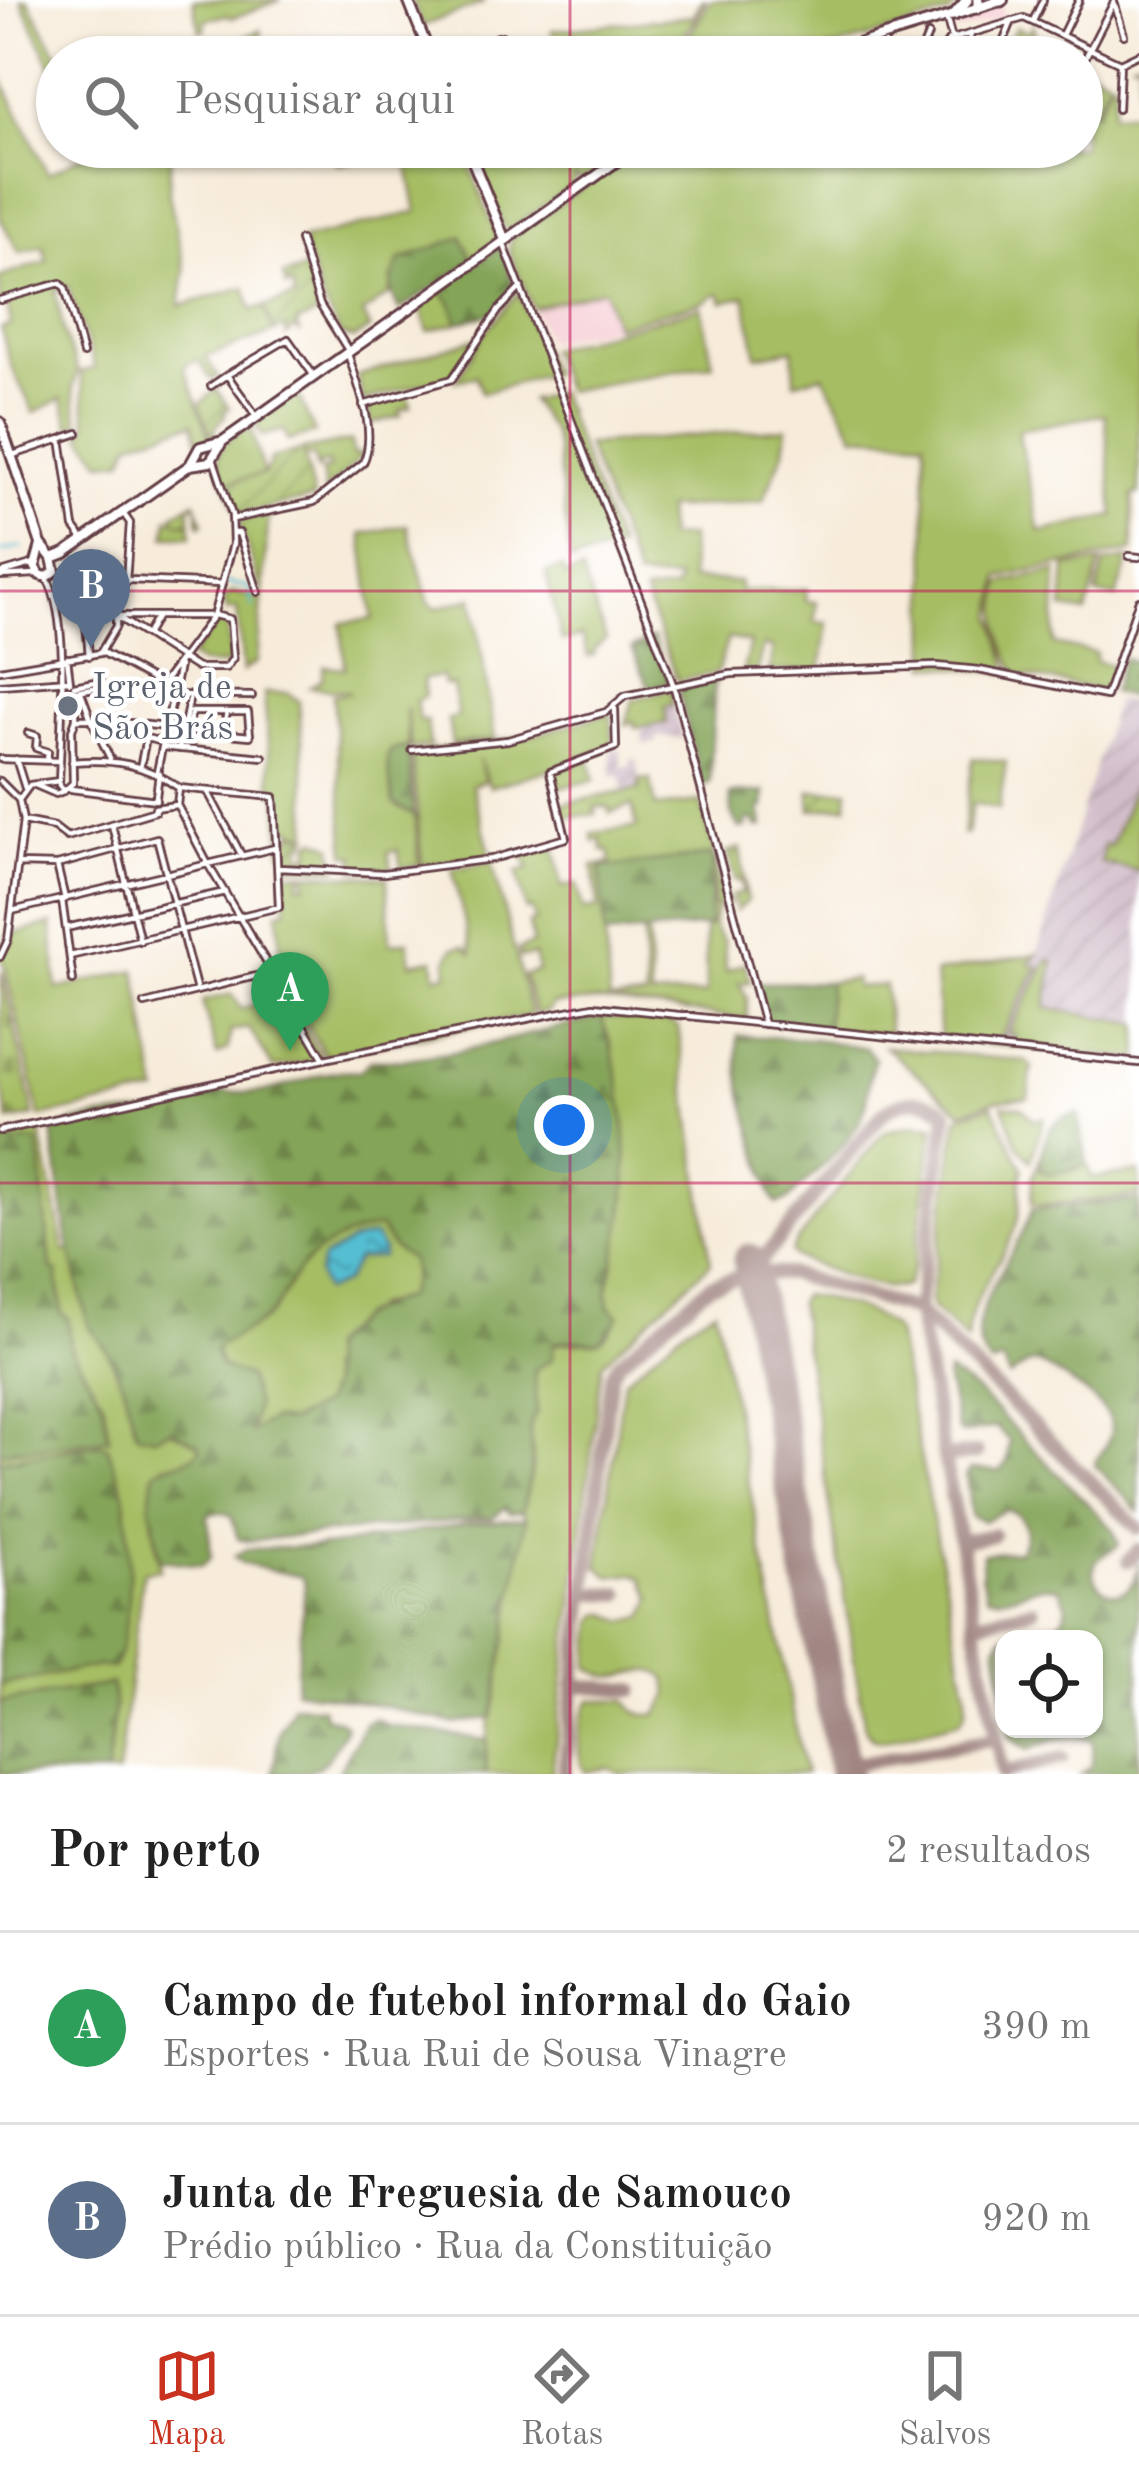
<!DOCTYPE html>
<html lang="pt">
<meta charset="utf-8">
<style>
body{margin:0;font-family:"Old Standard TT",serif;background:#f6f6f6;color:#222}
.controls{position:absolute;right:36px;bottom:36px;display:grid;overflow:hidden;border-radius:24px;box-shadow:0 3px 9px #0004}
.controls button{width:108px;height:108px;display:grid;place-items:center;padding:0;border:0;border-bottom:3px solid #e0e0e0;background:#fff;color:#222;font:60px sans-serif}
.you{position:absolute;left:564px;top:1125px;width:42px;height:42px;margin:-30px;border:9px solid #fff;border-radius:50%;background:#1a73e8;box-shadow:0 0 0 18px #1a73e833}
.badge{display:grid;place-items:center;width:78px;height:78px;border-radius:50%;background:#c8321e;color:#fff;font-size:39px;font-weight:700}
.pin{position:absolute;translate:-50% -99px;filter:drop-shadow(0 3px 6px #0008)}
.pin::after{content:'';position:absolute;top:63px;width:42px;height:36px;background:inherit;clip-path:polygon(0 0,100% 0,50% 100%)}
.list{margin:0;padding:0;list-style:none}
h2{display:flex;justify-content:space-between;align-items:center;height:156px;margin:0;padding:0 48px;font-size:51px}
h2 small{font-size:39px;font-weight:400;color:#767676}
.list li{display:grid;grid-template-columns:78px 1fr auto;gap:36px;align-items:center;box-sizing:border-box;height:192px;padding:0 48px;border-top:3px solid #e0e0e0}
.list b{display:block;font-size:45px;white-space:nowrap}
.list p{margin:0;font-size:39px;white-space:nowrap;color:#767676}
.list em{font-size:39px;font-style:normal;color:#767676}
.icon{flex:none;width:66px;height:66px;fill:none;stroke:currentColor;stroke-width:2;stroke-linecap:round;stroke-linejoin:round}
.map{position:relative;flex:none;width:1139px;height:1774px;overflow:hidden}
.search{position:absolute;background:#fff;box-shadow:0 3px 9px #0004;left:36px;right:36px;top:36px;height:132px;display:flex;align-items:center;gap:30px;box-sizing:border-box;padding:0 42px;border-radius:66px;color:#767676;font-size:45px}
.sheet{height:540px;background:#fff}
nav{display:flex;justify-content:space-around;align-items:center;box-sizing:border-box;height:168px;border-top:3px solid #e0e0e0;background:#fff;font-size:33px;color:#767676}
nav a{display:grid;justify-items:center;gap:6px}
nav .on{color:#c8321e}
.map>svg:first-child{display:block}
.built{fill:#f6cfd6}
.industrial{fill:url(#industrial-furrows)}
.grass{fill:#a6bd63;stroke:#786e47;stroke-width:3;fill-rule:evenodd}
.forest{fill:url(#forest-firs);stroke:#676242;stroke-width:3;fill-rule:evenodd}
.cemetery{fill:url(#cemetery-stones);stroke:#786e47;stroke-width:3}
.garden{fill:url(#garden-furrows);stroke:#786e47;stroke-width:3}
.water{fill:url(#water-ripples);stroke:#506e7e;stroke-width:3}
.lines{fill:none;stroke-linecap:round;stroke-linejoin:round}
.stream{stroke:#55bed2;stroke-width:3}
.taxiway{stroke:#a08582;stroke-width:14}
.runway{stroke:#a08582;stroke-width:33}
.street-casing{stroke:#643e45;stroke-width:10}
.secondary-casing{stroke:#643e45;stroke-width:14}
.primary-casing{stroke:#643e45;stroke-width:15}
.street{stroke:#fff;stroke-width:4.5}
.secondary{stroke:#fff;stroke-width:8}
.primary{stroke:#fff;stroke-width:9}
.grid{fill:none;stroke:#c2185b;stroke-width:3;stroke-opacity:0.55}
.worship-dot{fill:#6b7280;stroke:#fff;stroke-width:4.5}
.labels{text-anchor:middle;stroke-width:9;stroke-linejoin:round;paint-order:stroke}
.worship-label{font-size:36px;fill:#5b616d;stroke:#fff;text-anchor:start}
</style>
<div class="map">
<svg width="1139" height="1774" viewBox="0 0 1139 1774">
<defs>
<pattern id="industrial-furrows" width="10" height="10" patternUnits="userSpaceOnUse" patternTransform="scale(3)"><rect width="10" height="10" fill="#d1bdc9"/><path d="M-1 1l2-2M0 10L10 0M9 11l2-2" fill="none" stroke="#b5a2ad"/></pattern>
<pattern id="forest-firs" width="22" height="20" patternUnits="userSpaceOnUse" patternTransform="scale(3)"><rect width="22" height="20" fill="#84a459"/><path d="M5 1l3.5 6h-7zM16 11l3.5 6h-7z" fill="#6e854a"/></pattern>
<pattern id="cemetery-stones" width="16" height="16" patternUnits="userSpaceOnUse" patternTransform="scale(3)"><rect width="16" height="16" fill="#a6bd63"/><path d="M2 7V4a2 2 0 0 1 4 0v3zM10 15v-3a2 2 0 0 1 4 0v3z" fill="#899952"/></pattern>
<pattern id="garden-furrows" width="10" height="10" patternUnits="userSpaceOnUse" patternTransform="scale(3)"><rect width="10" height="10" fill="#a6bd63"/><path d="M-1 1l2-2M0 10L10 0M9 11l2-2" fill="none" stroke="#899952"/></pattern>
<pattern id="water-ripples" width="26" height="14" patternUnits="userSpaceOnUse" patternTransform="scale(3)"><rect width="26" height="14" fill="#55bed2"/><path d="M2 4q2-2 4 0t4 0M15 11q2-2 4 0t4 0" fill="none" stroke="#489aab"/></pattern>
</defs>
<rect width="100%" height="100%" fill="#fff"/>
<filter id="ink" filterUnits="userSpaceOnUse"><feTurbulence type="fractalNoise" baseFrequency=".00833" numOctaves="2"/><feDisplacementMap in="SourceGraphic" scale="24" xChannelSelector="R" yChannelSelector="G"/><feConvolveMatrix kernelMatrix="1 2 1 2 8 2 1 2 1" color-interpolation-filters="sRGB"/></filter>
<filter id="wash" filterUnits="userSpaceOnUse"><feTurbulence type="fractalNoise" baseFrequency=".004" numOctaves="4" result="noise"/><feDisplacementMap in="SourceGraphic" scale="48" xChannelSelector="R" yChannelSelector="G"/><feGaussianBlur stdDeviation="2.7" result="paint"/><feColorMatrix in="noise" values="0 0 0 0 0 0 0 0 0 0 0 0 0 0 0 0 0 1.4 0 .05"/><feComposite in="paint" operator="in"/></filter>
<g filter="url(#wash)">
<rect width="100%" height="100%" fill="#f7ebd9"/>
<!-- built -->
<path class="built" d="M1001 5 1005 17 955 33 951 20Z
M1039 32 1071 48 1066 57H1026Z
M788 147H829L823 148 822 165 793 169Z
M604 289 615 326 547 342 533 308Z"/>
<!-- industrial -->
<path class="industrial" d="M1116 700 1139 705V1053L939 1032 935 973 1037 954Z
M673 704 683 739 657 736 656 743 643 744 642 727 666 723 665 706Z
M620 748 622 767 631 766V759H637L641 788 624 792 620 775 612 776 611 751Z"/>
<!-- grass -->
<path class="grass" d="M21 0H28L59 57 57 79Z
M193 0H281L232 18 226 15 204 20 206 29 200 31Z
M412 0H482L483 3 422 26Z
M702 0H706L671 57H656V38L556 56 552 30 693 16Z
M711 0H961L949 14 804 57H676Z
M1033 25 1035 33 1024 57 1002 55 1016 27 1028 33Z
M261 30 266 57H198L206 54Z
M1139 58V494L1133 495V551L1000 577 994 616 1009 673 928 665 925 440 855 435 823 375 795 382 793 349 757 356 745 296 722 302V295L715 294 706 301 615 326 604 289 533 308 509 251 511 238 641 147H788L793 169 821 165 823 148 829 147H1082V105L1096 112 1112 80 1116 82 1112 113H1137L1139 61 1131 60ZM1105 414 1114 516 1040 532 1018 430Z
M1088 68 1094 71 1090 81 1095 71 1110 79 1095 109 1082 103V81Z
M0 74 48 174 89 152 88 147H171L169 194 185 270 180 306 245 287 252 310 264 307 274 332 206 357 218 377 211 379 198 360 184 366 211 441 198 443 193 423 131 442 123 460 102 462 82 435 87 425 81 372 95 368 68 286 55 290 65 337 78 371 73 388 79 425 70 427 62 398 34 413 11 366 1 328 11 325 7 302 0 304V277L47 261 43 246 19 253 0 218Z
M383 147H463L498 239 472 259 462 237 392 278 390 294 363 313 370 328 354 339 341 335 321 298 302 240 417 212 405 152 338 164 334 149 355 152Z
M470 147H617L618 154 583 181 575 177 572 186 510 230 504 228Z
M439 290 451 302 458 323 428 331 419 305Z
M518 293 551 373 482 393 476 376 456 381 486 331Z
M701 307 713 364 565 391 549 350 552 348Z
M477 338 453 375 363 401 357 376Z
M558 392 618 548 571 562 557 451 552 432 530 400Z
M297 393 315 433 288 441 284 430 262 436 255 423Z
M408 395 411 407 400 410 401 416 370 424 368 406Z
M250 426 264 474 224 483C211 447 221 446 250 426Z
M787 428 784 451 763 501 666 509 668 538 690 537 691 580 740 582V591L807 589 806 601 817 602 815 622 828 623 821 670 769 671 773 648 763 646 757 671 743 672 750 643 728 638 717 673 677 680 644 593 676 589 678 580 637 578 586 445Z
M351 441 353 455 364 454 325 492 322 471 329 469 328 463 318 465V472L313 456 305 457 303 450Z
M195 501 204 523 200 525 197 505H190V522H179L191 524V536H166L168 518 176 521 173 515Z
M269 513 257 662 243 671 237 609 227 611 224 599 232 592 252 597 262 593 239 522Z
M407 525 429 603 436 608 473 598 495 739 452 744 448 719 458 717 453 685H444L442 676 423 679 425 696 416 701 419 721H427L430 746 411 748 406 707 408 747 391 750 389 770 398 807 415 816 419 865 401 868 398 850 388 852 392 869H355V855L346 854 333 695 350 692 310 687 322 679 324 666 345 668 341 623 373 619 362 534Z
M1129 559 1117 597 1096 595 1105 563Z
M1101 562 1086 613 1063 609 1066 567Z
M562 568 565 576 582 571 606 639 594 649 595 654 588 657 582 636 562 641 546 573Z
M1057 571 1054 644 1096 653 1095 661 1114 666 1105 691 1017 674C1000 646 995 615 1001 583Z
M217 621 227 622 230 660 225 665 201 664 190 658Z
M671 689 673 704 665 706 666 723 635 728 634 721 626 724 633 700Z
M264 693H288L299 701 309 836 280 823 277 793 273 792 271 783Z
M611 713 613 745 549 770 490 787 479 760 485 781 472 785 491 856 422 865 412 753 530 736Z
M973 758 1006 762 999 809 973 803 967 834H963Z
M590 759 595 780 557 788 552 772Z
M1139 774V871L1101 863 1104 845 1111 846Z
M650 779 656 807 701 802 714 852 713 855 600 868 610 1001 646 998 643 932H648L651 997 706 994 705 927 709 926 710 906 714 905 713 860 716 859 720 888H724L723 894 729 904 717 906 713 926 724 943 726 971 745 963 751 982 739 983 747 997V1019L600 1001 552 1004 549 1011 535 1014 524 975 538 971 534 955 520 958 519 949 533 944 529 923 535 921 532 909 526 910 517 872 529 869 523 855 554 845 562 887 577 884 583 910 598 908 593 866 611 863 609 851H603L601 839 594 842 592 833 637 827 632 805 610 813 609 807H595L596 814 564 817 561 804 640 789 639 780Z
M317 839 333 846 336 868 309 866 310 843Z
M492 862 531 1015 325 1055 273 966 281 961 278 911 286 910 284 872 303 873 299 884 306 885V873L387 877 390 943 408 941 411 963 434 959 436 976 448 974 447 961 453 948 463 946 472 953 452 869Z
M52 924 57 989 136 970 158 1093 40 1117 5 967 0 957 8 935Z
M1037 954 1029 964 1038 966 1000 1038 1015 1040V1034L1008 1033 1048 960 1054 961 1046 1008 1139 1024V1059L940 1040 935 973Z
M855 979 856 987 885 985 889 1035 826 1028 829 982Z
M232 994 241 1009 284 995 322 1059 273 1068 249 1028 231 1031 228 1049 217 1055 202 1001Z
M601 1017 671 1022 678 1027 711 1263 602 1363 552 1774H486L487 1740 526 1518 522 1512C525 1494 534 1475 533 1455 533 1449 529 1443 528 1437 527 1403 531 1331 578 1343L609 1307 607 1293 625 1202 612 1046Z
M885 1047 1025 1061 1032 1066 1028 1098 996 1100 962 1112Z
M992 1105 1023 1169C1018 1187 1023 1207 1016 1226 1001 1267 969 1295 967 1341L932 1308 930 1300 958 1117Z
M1003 1105 1022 1107 1034 1120 1044 1118 1031 1161 1017 1144Z
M915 1125 934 1126 914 1265 907 1285C881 1296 823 1267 795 1257L791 1252 796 1242 877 1140 886 1131Z
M32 1130 41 1134 65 1253 72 1248 88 1324 108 1352 123 1385 137 1434 154 1437 170 1430 199 1444 200 1450 192 1460 163 1465 150 1504 160 1569 144 1571 142 1578 118 1774H107L114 1705 112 1684 0 1702V1685L98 1666 112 1462 107 1447 99 1444 0 1460V1452L13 1449 109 1439 103 1402 71 1349 68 1318 62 1314 59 1286 51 1269 38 1143 0 1144V1138Z
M1041 1155 1040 1170 1072 1171 1087 1164 1092 1178 1139 1172V1196L1041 1205 1032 1203 1033 1176Z
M380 1227 392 1247 411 1260 413 1278 406 1298 375 1306 327 1367 330 1387 323 1404 290 1422 250 1432 214 1350C232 1334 255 1330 270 1313 282 1301 287 1285 297 1272 318 1245 347 1234 380 1227Z
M802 1295C830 1299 878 1310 896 1333L967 1694 966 1712 960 1721 881 1741 872 1738 865 1729 798 1302Z
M715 1309 805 1774H620L608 1768 585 1772C574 1755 579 1717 590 1700H626C635 1713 643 1717 658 1714L669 1696 667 1679C642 1655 621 1693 589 1667L594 1622 599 1615 605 1613 626 1621 644 1617 652 1599 643 1578 635 1574 611 1577 598 1567 624 1380 688 1325Z"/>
<!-- forest -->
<path class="forest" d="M462 237 473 261 399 310C388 291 390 280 400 260Z
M501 246 515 288 494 313 458 323 451 302 439 290Z
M653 638 669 683 649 687 632 648Z
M1123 658 1139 663V700L1112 692Z
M715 679 710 782 702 788 678 688Z
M408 747 414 816H415L393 803 387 758 391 750Z
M765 792 764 807 760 808 763 826 756 827 754 820 746 821V828H739L732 816 730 794Z
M713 855 709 926 605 936 600 868Z
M829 982 826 1028 766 1023 757 983Z
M601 1017C623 1073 630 1141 625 1201 622 1232 613 1263 607 1293L609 1307 619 1315C596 1362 587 1331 554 1343L552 1359 534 1370 537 1413C523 1429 534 1443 532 1462 531 1479 525 1495 522 1512L509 1513 506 1507 493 1517 247 1541 238 1539 231 1515 218 1512 208 1515 211 1558 202 1565 160 1560 150 1504 154 1472C170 1460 183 1467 200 1450L199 1445 170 1430 155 1437 137 1434 123 1385 108 1352 88 1324 67 1236 52 1132C73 1116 126 1115 151 1113 172 1112 191 1096 213 1093 229 1091 245 1095 260 1092 294 1087 326 1067 360 1071L371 1060H401L461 1051ZM380 1227 392 1247 411 1260 413 1278 406 1297C369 1308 354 1319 328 1348L330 1387 323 1404 290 1422 272 1419 251 1431 256 1405 248 1377 220 1366 215 1349C232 1334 255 1330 271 1313 282 1301 287 1285 297 1272 318 1245 348 1233 380 1227Z
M738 1036 814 1039 866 1048 875 1059C867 1076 870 1087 866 1105 858 1140 812 1174 788 1200L777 1204 771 1195C759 1150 733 1081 738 1036Z
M1078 1114 1087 1164 1051 1175 1040 1170C1042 1143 1047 1116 1078 1114Z
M33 1141 38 1142 40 1156 51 1268 57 1272 62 1314 68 1318 71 1349 103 1402 109 1439 0 1452V1144Z
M1139 1200V1511L1096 1467 1095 1462C1102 1452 1112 1439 1111 1427 1109 1402 1058 1374 1038 1363H1030L1009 1377 1002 1361 992 1365C948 1327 1021 1252 1032 1209Z
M948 1372 977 1392 1114 1530 1119 1545C1113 1551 1101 1553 1096 1562 1083 1590 1134 1615 1139 1563V1774H1081L1092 1766 1093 1742C1072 1729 1050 1742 1028 1750L1010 1737 1009 1729H1094V1639H1004V1695L996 1646 1002 1637C1028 1624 1060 1642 1067 1606L1059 1588C1032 1579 1016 1604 987 1596L981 1576 983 1554 1019 1551C1029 1533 1028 1516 1006 1510L983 1521 971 1516 966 1476 971 1469 1000 1471 1007 1463 1009 1441 996 1427 962 1434 957 1429 946 1377Z
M99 1444 108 1447C111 1459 117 1470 121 1482 133 1519 133 1635 113 1668L98 1666 0 1685V1460Z
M526 1518 493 1717 455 1724 384 1706 295 1690 305 1586 302 1577 244 1564 234 1556 247 1549 331 1546 469 1523Z
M112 1684 114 1705 107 1774H0V1702Z
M293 1705 322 1707 324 1716 342 1721 346 1726C326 1769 318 1774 273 1774L279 1731Z
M376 1718 387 1725 487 1740 486 1774H337L365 1723Z"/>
<!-- cemetery -->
<path class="cemetery" d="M2 971 34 1116 9 1121 0 1079Z"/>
<!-- garden -->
<path class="garden" d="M306 269 320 313 296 323 301 334 296 328 286 336V327L274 332 264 307 295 297 292 285 286 287 283 276Z
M216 389 229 408 223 413 225 416 214 429 217 438 233 428 214 442 199 405Z
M303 450 314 498 237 514 225 483 265 474 272 458Z
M848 790 847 806 811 810 810 791Z
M280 825 284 838 293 837 292 829 297 834H305L307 840 301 846V855L307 856 306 866 290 865 289 853H282Z
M740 848 747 901 736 911 732 896 743 892 740 880H735L727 852Z"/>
<!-- water -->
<path class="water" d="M374 1236 383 1250 382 1257 357 1259 345 1282 324 1291 318 1274 322 1259 353 1241Z"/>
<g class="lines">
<!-- stream -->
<path class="stream" d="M0 552 22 547
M226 583 248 587 253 607"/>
<!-- taxiway -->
<path class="taxiway" d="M751 1273 884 1112C904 1098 927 1095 947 1113L917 1311 1003 1774
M944 1458 977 1453
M960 1541 993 1535
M1128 1561 1139 1550
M585 1593 620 1594
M975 1622 1033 1609
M574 1685 634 1690
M843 1766 996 1738
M1003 1773 1062 1758
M564 1774 611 1375 618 1363 710 1285 751 1273 789 1274 917 1311 1139 1529"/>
<!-- runway -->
<path class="runway" d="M749 1260 845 1774"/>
</g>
</g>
<g filter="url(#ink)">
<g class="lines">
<defs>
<path id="street" d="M1115 5 1124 35
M946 17 952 39
M1033 21 1043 0
M1062 35 1079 0
M430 55 502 36
M844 57 845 55
M881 57 885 44
M919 57 928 35
M937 57 949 40 1024 18 1120 63 1139 54
M962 57 971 35
M997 57 1012 21
M1082 64 1114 2
M1118 109 1120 63
M300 240 320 305 348 350
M504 245 673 684 764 1024
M0 300 60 283 65 288 83 354
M211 386 227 375
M363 405 452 379 499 310 521 287
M257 417 227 375 288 339 314 376
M78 433 61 439 74 527 83 539
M10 456 61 439
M123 513 130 523 126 582
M233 519 314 502 363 463C378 432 358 386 348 354
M235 533H239L258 592
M1129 556 1139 557
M1 573 35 563
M0 576 36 574
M47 579C71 618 60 737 59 785L64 791 73 783 72 730 76 719V691
M116 616 197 668H226L233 658 230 619 214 615
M117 616H213
M146 635 157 616
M102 652 180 695 252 696
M89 656 82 578 222 584
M67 658 70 682
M0 670 100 653 116 626V581
M0 685 69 680
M74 686 100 681V687L76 691
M160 687 213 616 233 544 232 515 213 458
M76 691 81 692 91 719H76
M192 712H248L250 736 187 730Z
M28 733 37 736 36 748 48 752 47 760
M223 733 227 712
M162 747 263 757
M179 749 190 696
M412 750 508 740 606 712 625 696 731 674 937 666 979 670 1106 696 1139 600
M110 758 91 719 167 727
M0 759 59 761
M16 759 25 788
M72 762C112 758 146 764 179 788L177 805 209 866 324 1059
M140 768 146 738 163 742
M157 772 179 666
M0 781 19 800
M35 785 56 794 63 791
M71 789 156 800
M208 792 242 856
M156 797 159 773
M155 808 176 805
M23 821 54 827 67 837 155 811
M112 825 140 941
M18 864 57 865 157 838 197 991
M57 865 65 899
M279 868 384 873 492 859 566 838 550 772 616 747 615 709
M62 900 73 981
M12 911 275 848
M66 928 225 892
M70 956 279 907 274 797 179 788
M0 957 8 940 23 821 19 800 30 785 59 781
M145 1004 272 972
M0 1131 324 1059 593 1006 1139 1063"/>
<path id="secondary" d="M408 0 431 57
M815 57 1003 0
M467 147 505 240
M0 422 41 544 52 558
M190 465 210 462 222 442
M41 545 35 566 40 575 47 577 55 571 52 558
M52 558 65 553 190 465 200 447 223 441 257 417 637 147"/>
<path id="primary" d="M978 0V8
M997 0 1001 1
M954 15 967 0"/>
</defs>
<!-- street casing -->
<use href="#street" class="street-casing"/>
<!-- secondary casing -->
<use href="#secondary" class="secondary-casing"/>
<!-- primary casing -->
<use href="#primary" class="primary-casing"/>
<!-- street -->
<use href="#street" class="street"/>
<!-- secondary -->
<use href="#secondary" class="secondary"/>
<!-- primary -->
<use href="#primary" class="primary"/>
</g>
</g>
<!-- grid -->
<path class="grid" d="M570 0V57M570 147V1774M0 591H1139M0 1183H1139"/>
<!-- markers -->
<circle class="worship-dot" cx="68" cy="706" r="12"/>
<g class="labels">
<!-- worship labels -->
<g class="worship-label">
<text x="92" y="698">Igreja de<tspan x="92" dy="41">São Brás</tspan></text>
</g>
</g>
</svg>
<div class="controls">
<button><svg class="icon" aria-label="locate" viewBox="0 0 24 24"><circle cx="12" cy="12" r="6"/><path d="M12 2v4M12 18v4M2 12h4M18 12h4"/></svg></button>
</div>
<div class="you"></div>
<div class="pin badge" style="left:290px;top:1051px;background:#2e9e5b">A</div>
<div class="pin badge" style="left:91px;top:648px;background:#5c6f8a">B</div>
<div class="search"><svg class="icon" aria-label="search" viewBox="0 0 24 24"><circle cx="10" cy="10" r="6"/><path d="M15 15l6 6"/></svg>Pesquisar aqui</div>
</div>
<section class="sheet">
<h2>Por perto<small>2 resultados</small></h2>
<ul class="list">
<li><span class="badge" style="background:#2e9e5b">A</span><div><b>Campo de futebol informal do Gaio</b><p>Esportes · Rua Rui de Sousa Vinagre</p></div><em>390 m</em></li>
<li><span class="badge" style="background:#5c6f8a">B</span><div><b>Junta de Freguesia de Samouco</b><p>Prédio público · Rua da Constituição</p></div><em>920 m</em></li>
</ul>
</section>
<nav>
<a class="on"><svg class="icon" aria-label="map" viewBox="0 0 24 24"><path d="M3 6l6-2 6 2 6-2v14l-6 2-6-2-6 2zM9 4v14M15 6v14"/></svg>Mapa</a>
<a><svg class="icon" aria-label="directions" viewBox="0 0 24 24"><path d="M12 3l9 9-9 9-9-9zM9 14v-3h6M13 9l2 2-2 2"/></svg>Rotas</a>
<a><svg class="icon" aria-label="saved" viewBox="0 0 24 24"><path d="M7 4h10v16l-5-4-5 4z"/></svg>Salvos</a>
</nav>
